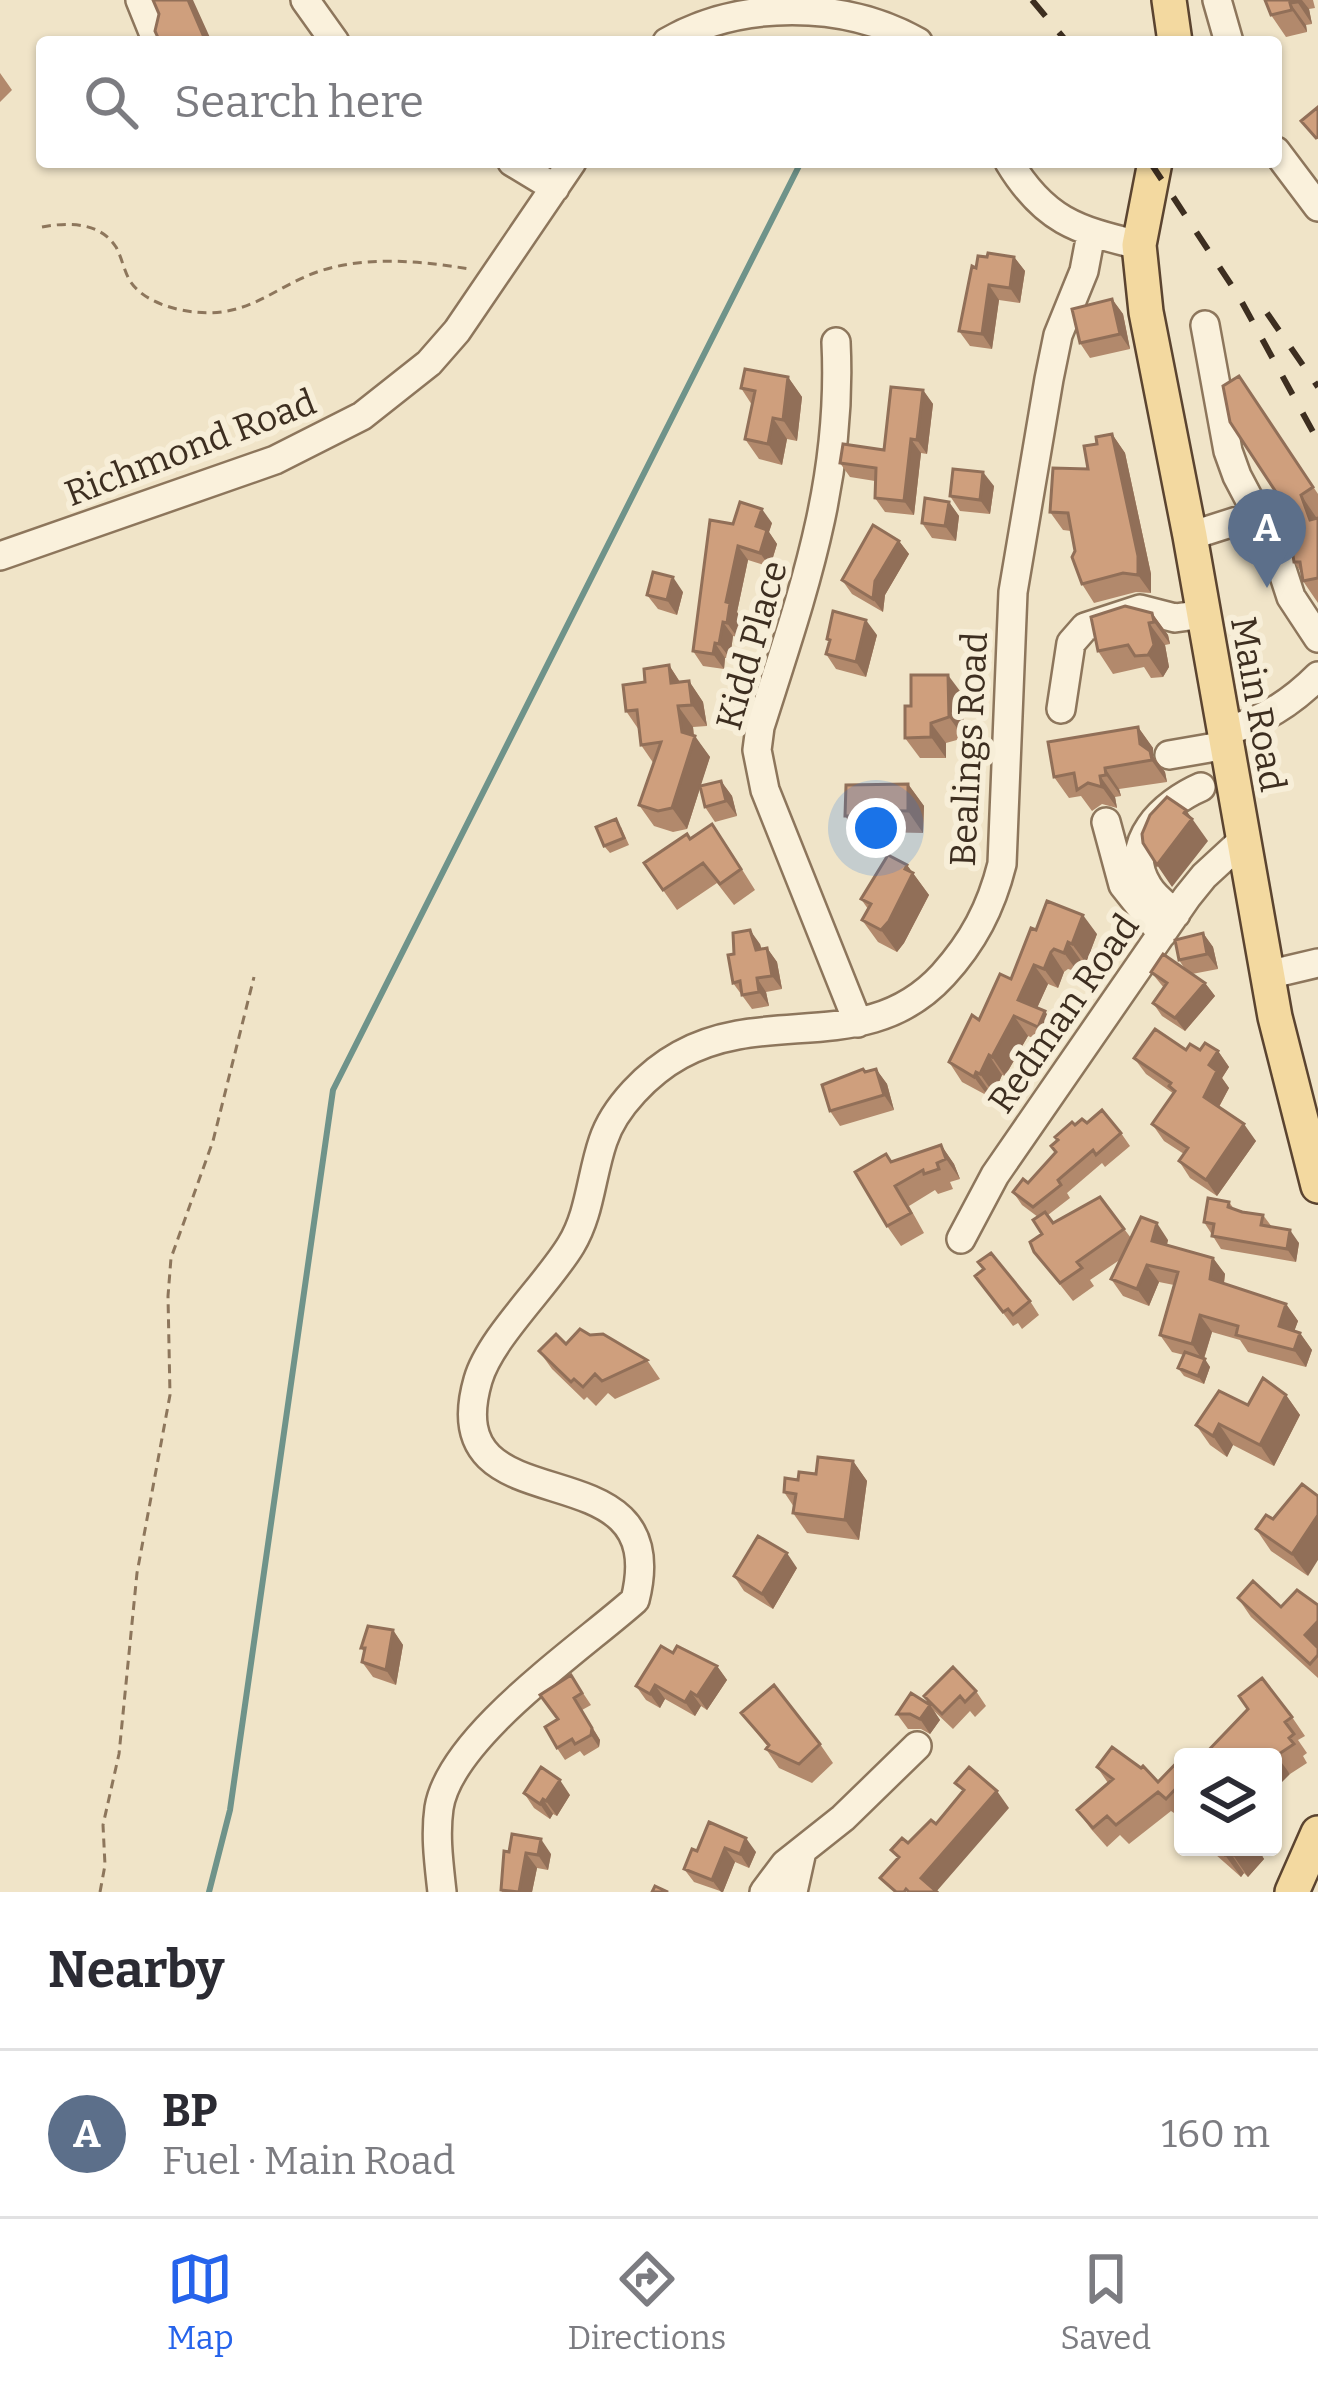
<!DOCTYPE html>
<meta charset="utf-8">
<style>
body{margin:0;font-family:Bitter,serif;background:#f7f7f7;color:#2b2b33}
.controls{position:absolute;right:36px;bottom:36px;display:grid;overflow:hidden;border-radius:12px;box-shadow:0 3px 9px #0004}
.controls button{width:108px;height:108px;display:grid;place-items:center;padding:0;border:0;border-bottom:3px solid #e1e1e2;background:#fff;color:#2b2b33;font:60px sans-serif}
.you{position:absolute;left:876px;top:828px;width:42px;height:42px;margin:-30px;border:9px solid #fff;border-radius:50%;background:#1a73e8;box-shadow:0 0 0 18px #1a73e833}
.badge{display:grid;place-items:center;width:78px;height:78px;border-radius:50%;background:#2563eb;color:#fff;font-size:39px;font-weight:700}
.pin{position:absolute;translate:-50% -99px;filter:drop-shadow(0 3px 6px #0008)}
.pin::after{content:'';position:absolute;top:63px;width:42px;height:36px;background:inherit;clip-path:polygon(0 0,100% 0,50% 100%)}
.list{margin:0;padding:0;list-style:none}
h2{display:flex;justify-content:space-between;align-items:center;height:156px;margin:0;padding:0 48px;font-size:51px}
h2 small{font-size:39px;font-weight:400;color:#7c7c81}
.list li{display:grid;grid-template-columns:78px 1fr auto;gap:36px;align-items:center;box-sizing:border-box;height:168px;padding:0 48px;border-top:3px solid #e1e1e2}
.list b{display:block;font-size:45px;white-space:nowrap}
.list p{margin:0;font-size:39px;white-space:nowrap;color:#7c7c81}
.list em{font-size:39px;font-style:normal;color:#7c7c81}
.icon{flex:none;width:66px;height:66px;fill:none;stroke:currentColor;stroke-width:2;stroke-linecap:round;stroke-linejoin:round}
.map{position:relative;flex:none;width:1318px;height:1892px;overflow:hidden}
.search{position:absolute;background:#fff;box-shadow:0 3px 9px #0004;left:36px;right:36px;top:36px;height:132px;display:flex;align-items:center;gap:30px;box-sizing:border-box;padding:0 42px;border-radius:12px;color:#7c7c81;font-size:45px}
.sheet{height:324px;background:#fff}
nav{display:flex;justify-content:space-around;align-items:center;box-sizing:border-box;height:168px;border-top:3px solid #e1e1e2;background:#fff;font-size:33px;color:#7c7c81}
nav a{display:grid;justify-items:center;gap:6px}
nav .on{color:#2563eb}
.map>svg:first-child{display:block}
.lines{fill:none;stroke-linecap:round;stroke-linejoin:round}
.stream{stroke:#6f938a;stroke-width:6}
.minor-casing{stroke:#8d765c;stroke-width:32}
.major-casing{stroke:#5b4430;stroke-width:38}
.path{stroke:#8d765c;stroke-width:3;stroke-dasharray:9 6;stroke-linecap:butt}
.minor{stroke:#faf1dc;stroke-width:27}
.major{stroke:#f3d9a0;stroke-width:33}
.rail{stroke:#3d2e20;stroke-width:6;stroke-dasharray:21 21;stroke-linecap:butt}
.wall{fill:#b2896c}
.shaded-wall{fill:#916f58}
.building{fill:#cf9f7d;stroke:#916f58;stroke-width:3}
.labels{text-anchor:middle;stroke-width:12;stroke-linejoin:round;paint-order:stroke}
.street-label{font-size:36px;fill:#3d2e20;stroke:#f7eed8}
</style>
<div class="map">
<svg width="1318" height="1892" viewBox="0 0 1318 1892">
<rect width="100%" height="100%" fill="#f0e4c8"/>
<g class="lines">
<!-- stream -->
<path class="stream" d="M209 1892 230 1810 333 1090 801 162"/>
<defs>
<path id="minor" d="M140 0 157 42
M305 0 335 42
M1217 0 1229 42
M667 42C740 0 844 0 918 42
M1276 151 1318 207
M512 162 555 188
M1009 162C1044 220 1076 230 1139 245
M1205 325 1228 451 1237 476 1275 548 1291 597 1318 638
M836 342C843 484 802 594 760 727L757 750 765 790 858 1023
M1190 536 1256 515
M0 556 275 460 362 416 429 363 457 331 572 162
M1061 709 1071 643 1085 627 1140 609 1175 618 1204 614
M1225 731C1262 722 1291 703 1318 676
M1169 755 1227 745
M1106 822 1123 885 1162 934
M1176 914C1166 905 1154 897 1148 886 1120 843 1164 803 1201 787
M1267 975 1318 963
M961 1239 995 1175 1187 897 1204 876 1242 841
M442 1892C439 1864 435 1836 439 1808 450 1737 581 1648 635 1600 676 1438 433 1535 478 1380 490 1338 547 1285 571 1245 590 1214 591 1176 603 1141 614 1107 649 1072 680 1055 768 1006 868 1057 943 975 973 942 991 908 1002 864L1013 592 1049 379 1058 335 1084 271 1091 234
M764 1892 785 1864 843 1818 917 1746
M793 1892 802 1851"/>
<path id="major" d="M1169 0 1175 42
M1155 162 1139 245 1146 312 1190 536 1275 1017 1318 1186
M1292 1892 1318 1833"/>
</defs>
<!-- minor casing -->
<use href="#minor" class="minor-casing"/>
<!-- major casing -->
<use href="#major" class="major-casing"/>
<!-- path -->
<path class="path" d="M42 227C68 222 100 222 116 247 122 258 124 271 130 281 143 301 173 310 195 312 251 318 275 285 323 270 369 256 422 261 469 269
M100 1892 105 1865 103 1825 119 1754 137 1573 170 1395 168 1296 171 1258 213 1141 254 977"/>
<!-- minor -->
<use href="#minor" class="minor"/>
<!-- major -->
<use href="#major" class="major"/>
<!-- rail -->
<path class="rail" d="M1032 0 1067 42
M1150 162 1238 295 1318 441
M1267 313 1318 387"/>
</g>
<!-- wall -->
<path class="wall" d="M1265 0H1313L1315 8 1309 9 1312 24 1306 25 1307 32 1286 37 1271 15Z
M0 73 12 90 0 102Z
M987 257H1014L1025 271 1020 303 999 300 992 349 970 346 959 331 976 268Z
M1112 299 1123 314 1130 349 1090 358 1080 343Z
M1239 376 1318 494V603L1303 581 1301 572 1294 562 1295 521Z
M788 377 802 397 797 441 787 439 782 465 759 459 745 439 752 405 741 388Z
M923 390 933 404 927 454 921 453 914 515 885 512 875 498V481L850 477 840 463 884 450Z
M1112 434 1125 453 1151 574V593L1136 592 1094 603 1082 584 1071 531 1063 530 1050 512 1088 469 1097 444Z
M994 486 990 514 960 511 950 496Z
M949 502 959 516 956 541 932 538 922 523Z
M772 523 769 532 777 544 770 567 748 560 737 612 740 617 737 637 733 636 730 658H725L724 669 703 666 693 651 733 524Z
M899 541 909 554 885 595 883 612 852 594 842 580Z
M683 592 677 615 658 609 647 595Z
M1152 613 1168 635 1170 644 1165 645 1169 667 1163 677 1151 678 1144 667 1113 674 1098 651Z
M877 635 866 677 836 669 826 654 829 642 827 639Z
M669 665 680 682 689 681 703 702 707 726 693 727 694 736 710 757 700 786 721 781 732 796 737 816 715 822 705 807 700 788 687 829 673 832 654 826 639 805 654 764 641 745 639 730 626 711 645 682Z
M963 695 964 738 946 743V758H920L905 738 911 706Z
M1138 727 1153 748V756L1165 772 1167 782 1119 789 1121 796 1115 797 1117 808 1102 804 1092 811 1081 796 1069 798 1054 777Z
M908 784 924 806 923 833 878 832V838H861L845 816Z
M621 827 629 845 610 853 604 846Z
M690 839 726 844 755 890 734 905 717 883 677 910 644 863Z
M907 865 929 895 904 943 897 952 878 942 862 920 868 909 861 899Z
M1036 930 1097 934 1086 963 1082 962 1078 972 1068 969 1064 972 1058 988 1048 984 1037 1008 1058 1031 1052 1046 1028 1036 1005 1076 1002 1075 994 1094 990 1092 988 1096 962 1082 949 1062 1011 979Z
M1203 933 1213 947 1218 969 1192 974 1205 983 1215 996 1185 1031 1162 1016 1153 1003 1164 988 1151 972 1185 969 1179 960Z
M760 944 761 949 767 948 777 962 782 989 766 992 769 1006 752 1009 733 983Z
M1186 1050 1218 1051 1229 1067 1222 1078 1229 1088 1219 1107 1256 1141 1217 1196 1190 1178 1179 1161 1184 1154 1164 1141 1152 1124 1174 1094 1146 1074 1134 1058Z
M876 1069 887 1084 894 1110 840 1126 830 1111 866 1072Z
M1087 1123 1121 1133 1130 1146 1105 1167 1102 1163 1067 1193 1070 1198 1048 1215 1053 1223 1100 1197 1131 1238 1168 1240 1167 1245 1213 1258 1225 1274 1224 1284 1286 1304 1298 1321 1294 1331 1300 1333 1312 1350 1306 1367 1248 1352 1240 1340 1212 1332 1204 1359 1210 1367 1204 1384 1184 1376 1178 1368 1184 1355 1172 1352 1160 1335 1174 1285 1159 1282 1149 1306 1123 1296 1111 1279 1121 1259 1090 1280 1094 1286 1073 1301 1034 1252 1042 1234 1038 1217 1022 1205 1013 1192 1028 1183 1055 1152 1075 1125Z
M941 1145 954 1164 960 1179 950 1182 953 1189 938 1194 935 1190 909 1206 924 1233 901 1246 887 1226 891 1161Z
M1229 1202 1234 1209 1263 1215 1272 1227 1299 1243 1296 1262 1221 1249 1204 1222Z
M975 1276 1030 1301 1039 1315 1022 1329 1018 1323 1013 1326Z
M590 1335 647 1360 660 1379 615 1399 608 1393 596 1406 587 1397 584 1400 552 1369 539 1351Z
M1286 1395 1300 1415 1274 1466 1233 1445 1227 1457 1210 1445 1196 1425 1248 1405Z
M853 1461 867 1481 859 1540 807 1533 793 1513 794 1507 784 1492 798 1480Z
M1273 1519 1308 1576 1271 1551 1256 1529Z
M797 1568 773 1609 744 1591 734 1576Z
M1238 1598 1281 1607 1318 1605V1678L1251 1617Z
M393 1630 403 1645 396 1685 373 1677 362 1662 364 1652 361 1648Z
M673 1653 717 1666 727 1680 707 1710 701 1706 695 1716 665 1699 660 1708 646 1700 636 1686Z
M571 1675 591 1705 582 1710 600 1740 599 1747 584 1756 580 1751 565 1760 557 1748 558 1719Z
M976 1691 986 1706 975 1717 970 1711 953 1729 934 1711 924 1696Z
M930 1705 940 1720 930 1734 921 1729H908L897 1714Z
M741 1713 820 1744 833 1763 812 1783 779 1768 766 1749 768 1747Z
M1292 1717 1305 1736 1298 1740 1307 1753 1303 1756 1307 1763 1290 1774 1273 1757H1202Z
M1183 1757V1819L1171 1811 1129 1844 1120 1835 1107 1847 1091 1829 1077 1810 1108 1783 1097 1767 1158 1782Z
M524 1793 570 1795 557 1816 553 1814 550 1819 534 1808Z
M709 1822 756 1852 749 1868 735 1862 723 1892 694 1882 684 1869 697 1851Z
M1207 1847H1264L1266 1849 1261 1854 1264 1859 1248 1877 1244 1873 1241 1877Z
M509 1852 551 1854 548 1870 537 1868 532 1892H502L501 1890Z"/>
<!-- shaded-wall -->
<path class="shaded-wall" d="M188 0H193L212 42H206Z
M1296 0H1302L1309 9 1312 24Z
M1290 3 1306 25 1307 32 1292 10Z
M1014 257 1025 271 1020 303 1010 288Z
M989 285 999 300 992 349 982 334Z
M1112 299 1123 314 1130 349 1120 334Z
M788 377 802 397 797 441 783 420Z
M923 390 933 404 927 454 917 440Z
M773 418 787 439 782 465 768 444Z
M1112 434 1125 453 1151 574V593L1138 575Z
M911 439 921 453 914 515 904 501Z
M983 472 994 486 990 514 980 500Z
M1301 495 1316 517 1318 521 1310 520Z
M949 502 959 516 956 541 945 526Z
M762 509 772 523 769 532 777 544 770 567 760 553 756 526Z
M899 541 909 554 885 595 883 612 873 599 875 581Z
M738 546 748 560 737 612 740 617 737 637 727 623 726 602Z
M673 577 683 592 677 615 667 600Z
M1152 613 1168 635 1170 644 1154 622Z
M866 620 877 635 866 677 856 662Z
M723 622 733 636 730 658 719 644Z
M1149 623 1165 645 1169 667 1163 677 1148 655Z
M715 643 725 658 724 669 713 654Z
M669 665 683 687 671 683Z
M948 675 963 695 964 738 949 717Z
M689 681 703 702 707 726 692 705Z
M678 706 693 727 694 738 695 736 710 757 687 829 672 808 682 732Z
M931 723 946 743V758L931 737Z
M1138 727 1153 748V756L1165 772 1167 782 1140 744Z
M1105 768 1119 789 1121 796 1106 775Z
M1100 776 1115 797 1117 808 1102 787Z
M721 781 732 796 737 816 726 801Z
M908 784 924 806 923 833 908 811Z
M863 810 878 832V838L863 816Z
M1186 810 1208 841 1172 887 1157 865Z
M907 865 929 895 904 943 897 952 881 930Z
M1083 915 1097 934 1086 963 1072 944Z
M750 930 760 944 766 964 756 950Z
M1203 933 1213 947 1218 969 1207 954Z
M1068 942 1082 962 1078 972 1064 953Z
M767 948 777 962 782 989 772 976Z
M1051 952 1064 972 1058 988 1044 969Z
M1034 965 1048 984 1032 1019 1018 1000Z
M757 978 766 992 769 1006 759 992Z
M1205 983 1215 996 1185 1031 1175 1018Z
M1045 1011 1058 1031 1052 1046 1038 1027Z
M1014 1016 1028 1036 1005 1076 992 1057Z
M1218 1051 1229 1067 1222 1078 1229 1088 1215 1114 1204 1097 1209 1065Z
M989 1055 1002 1075 994 1094 980 1074Z
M876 1069 887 1084 894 1110 884 1095Z
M976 1072 990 1092 988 1096 974 1077Z
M1244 1124 1256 1141 1217 1196 1206 1180Z
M941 1145 954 1164 960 1179 946 1159Z
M1157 1223 1168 1240 1163 1258 1152 1241Z
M1290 1230 1299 1243 1296 1262 1287 1249Z
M1213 1258 1225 1274 1222 1296 1210 1279Z
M1147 1265 1159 1282 1149 1306 1137 1289Z
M1286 1304 1298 1321 1290 1343 1279 1326Z
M1200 1315 1212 1332 1203 1361 1192 1344Z
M1300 1333 1312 1350 1306 1367 1294 1350Z
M1205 1359 1210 1367 1204 1384 1198 1376Z
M1286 1395 1300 1415 1274 1466 1260 1445Z
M1219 1424 1233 1445 1227 1457 1213 1436Z
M853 1461 867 1481 859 1540 845 1520Z
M1318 1515V1560L1308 1576 1292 1554Z
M787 1553 797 1568 773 1609 762 1594Z
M1318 1621V1654L1305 1635Z
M393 1630 403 1645 396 1685 386 1670Z
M717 1666 727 1680 707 1710 697 1696Z
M655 1685 665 1699 660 1708 650 1694Z
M691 1692 701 1706 695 1716 685 1702Z
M574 1698 600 1740 599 1747 591 1735Z
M930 1705 940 1720 930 1734 920 1719Z
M1276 1755 1290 1774 1273 1791V1758Z
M560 1780 570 1795 557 1816 546 1801Z
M997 1791 1009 1808 936 1892 921 1878Z
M543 1799 553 1814 550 1819 540 1804Z
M746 1838 756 1852 749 1868 740 1854Z
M541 1839 551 1854 548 1870 538 1855Z
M1239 1847H1264L1266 1849 1261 1854 1264 1859 1248 1877 1233 1855Z
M725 1848 735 1862 723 1892H721L712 1880Z
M1229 1851 1244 1873 1241 1877 1225 1855Z
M526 1853 537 1868 532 1892H519Z"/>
<!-- building -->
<path class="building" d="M153 0H188L206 42H160L155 31 159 14Z
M1265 0H1296L1297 2 1290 3 1292 10 1271 15Z
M1318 107V137L1316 138 1301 121Z
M988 253 1014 257 1010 288 989 285 982 334 959 331 972 266 976 268 978 256 987 257Z
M1112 299 1120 334 1080 343 1072 309Z
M745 369 788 377 783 420 773 418 768 444 745 439 755 391 741 388Z
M1239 376 1313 487 1301 495 1310 520 1318 518V578L1303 581 1300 562H1294L1289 530 1295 521 1230 422 1223 386Z
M891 387 923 390 917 440 911 439 904 501 875 498 876 468 840 463 843 444 884 450Z
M1112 434 1138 556V575L1123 573 1082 584 1072 557 1075 551 1068 513 1050 512 1053 468 1088 469 1084 446 1097 444 1096 437Z
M953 469 983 472 980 500 950 496Z
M925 498 949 502 945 526 922 523Z
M740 502 762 509 756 526 767 530 760 553 738 546 726 602 730 603 727 623 723 622 719 644 715 643 713 654 693 651 710 520 733 524Z
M873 525 899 541 875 581 873 599 842 580Z
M653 572 673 577 667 600 647 595Z
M1125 606 1152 613 1154 622 1149 623 1154 645 1148 655 1135 656 1128 645 1098 651 1091 617Z
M833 611 866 620 856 662 826 654 830 640 827 639Z
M669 665 671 683 689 681 692 705 678 706 682 732 695 736 672 808 658 811 639 805 661 742 641 745 637 710 626 711 623 685 645 682 644 669Z
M911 675H948L949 717 931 723V737L905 738V706H911Z
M1138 727 1140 744 1150 751 1152 760 1105 768 1106 775 1100 776 1102 787 1088 783 1077 790 1074 773 1054 777 1048 742Z
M721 781 726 801 705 807 700 786Z
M908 784V811L863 810V816H845L846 785Z
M1167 797 1186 810 1184 813 1192 819 1157 865 1143 843 1142 834 1150 815Z
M616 819 624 838 604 846 596 827Z
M712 824 741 869 720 884 703 863 663 890 644 863 687 834 690 839Z
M888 855 907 865 905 869 913 873 889 921 881 930 862 920 871 904 861 899Z
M1047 901 1083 915 1072 944 1068 942 1064 953 1054 949 1051 952 1044 969 1034 965 1018 1000 1045 1011 1038 1027 1014 1016 992 1057 989 1055 980 1074 976 1072 974 1077 949 1062 972 1015 979 1020 1000 974 1011 979 1031 928 1036 930Z
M750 930 756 950 767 948 772 976 757 978 759 992 742 995 740 981 733 983 728 955 734 954 733 933Z
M1203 933 1207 954 1179 960 1175 940Z
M1163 954 1205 983 1175 1018 1153 1003 1167 983 1151 972Z
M1155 1029 1186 1050 1190 1044 1200 1050 1205 1043 1218 1051 1209 1065 1217 1071 1204 1097 1244 1124 1206 1180 1179 1161 1188 1148 1152 1124 1175 1091 1169 1086 1171 1083 1134 1058Z
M863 1069 865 1072 876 1069 884 1095 830 1111 822 1085Z
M1102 1110 1121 1133 1096 1155 1093 1150 1058 1180 1061 1185 1033 1207 1013 1192 1023 1179 1028 1183 1056 1152 1051 1146 1058 1140 1055 1137 1072 1122 1075 1125 1082 1119 1087 1123Z
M941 1145 946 1159 937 1163 939 1169 924 1174 923 1170 895 1186 911 1213 887 1226 855 1172 886 1154 891 1162Z
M1100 1197 1124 1229 1077 1262 1082 1268 1060 1283 1034 1252 1030 1242 1042 1234 1033 1220 1045 1212 1053 1223Z
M1208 1198 1229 1202 1228 1207 1242 1212 1263 1215 1261 1225 1290 1230 1287 1249 1212 1236 1214 1224 1204 1222Z
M1141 1217 1157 1223 1152 1241 1213 1258 1210 1279 1286 1304 1279 1326 1300 1333 1294 1350 1236 1335 1238 1326 1200 1315 1192 1344 1160 1335 1178 1272 1147 1265 1137 1289 1111 1279Z
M991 1253 1030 1301 1013 1315 1008 1309 1003 1312 975 1276 984 1269 978 1262Z
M580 1329 590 1335 603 1334 647 1360 602 1381 595 1374 583 1387 574 1379 571 1382 539 1351 556 1334 566 1344Z
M1185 1352 1205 1359 1198 1376 1178 1368Z
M1263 1378 1286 1395 1260 1445 1219 1424 1213 1436 1196 1425 1219 1391 1248 1405Z
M818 1457 853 1461 845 1520 793 1513 796 1494 784 1492 785 1478 798 1480 799 1472 816 1474Z
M1302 1484 1318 1496V1515L1292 1554 1256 1529 1266 1515 1273 1519Z
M758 1536 787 1553 762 1594 734 1576Z
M1253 1581 1281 1607 1297 1590 1318 1605V1621L1305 1635 1318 1648V1655L1310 1664 1238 1598Z
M368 1626 393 1630 386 1670 362 1662 365 1648H361Z
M661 1646 673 1653 677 1646 717 1666 697 1696 691 1692 685 1702 655 1685 650 1694 636 1686Z
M953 1667 976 1691 965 1702 960 1696 942 1714 924 1696Z
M571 1675 582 1693 574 1698 592 1728 591 1735 575 1744 572 1739 557 1748 545 1727 558 1719 540 1695Z
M1262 1678 1292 1717 1285 1722 1294 1734 1289 1738 1294 1744 1273 1758 1202 1757 1248 1709 1239 1696Z
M774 1685 820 1744 799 1764 766 1749 769 1745 741 1713Z
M911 1693 930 1705 920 1719 910 1714H897Z
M1112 1747 1141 1768 1143 1766 1158 1782 1189 1750 1197 1757H1183V1781L1166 1799 1158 1792 1116 1825 1107 1816 1093 1828 1077 1810 1113 1779 1097 1767Z
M541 1767 560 1780 546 1801 543 1799 540 1804 524 1793Z
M969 1767 997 1791 921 1878 937 1892H909L906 1889 904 1892H896L880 1878 899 1857 891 1850 902 1838 908 1843 931 1820 936 1824 964 1790 955 1783Z
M709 1822 746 1838 740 1854 725 1848 712 1880 684 1869 692 1849 697 1851Z
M512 1834 541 1839 538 1855 526 1853 519 1892 501 1890 504 1851 509 1852Z
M1216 1847H1239L1233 1855 1229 1851 1225 1855Z
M655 1886 668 1892H652Z"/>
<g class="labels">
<!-- street labels -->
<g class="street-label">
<text transform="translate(190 447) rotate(-21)" y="13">Richmond Road</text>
<text transform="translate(751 645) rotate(-74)" y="13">Kidd Place</text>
<text transform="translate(1259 704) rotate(80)" y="13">Main Road</text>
<text transform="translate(968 749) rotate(-87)" y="13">Bealings Road</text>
<text transform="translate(1063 1013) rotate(-55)" y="13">Redman Road</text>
</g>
</g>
</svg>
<div class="controls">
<button><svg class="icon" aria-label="layers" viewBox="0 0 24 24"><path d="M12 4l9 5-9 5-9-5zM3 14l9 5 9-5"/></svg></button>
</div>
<div class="you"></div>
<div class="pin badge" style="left:1267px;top:588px;background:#5c6f8a">A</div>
<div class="search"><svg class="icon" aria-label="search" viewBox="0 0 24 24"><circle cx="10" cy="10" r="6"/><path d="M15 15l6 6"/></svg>Search here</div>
</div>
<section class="sheet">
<h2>Nearby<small></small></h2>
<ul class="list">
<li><span class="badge" style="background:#5c6f8a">A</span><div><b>BP</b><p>Fuel · Main Road</p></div><em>160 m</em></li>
</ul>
</section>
<nav>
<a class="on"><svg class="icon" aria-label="map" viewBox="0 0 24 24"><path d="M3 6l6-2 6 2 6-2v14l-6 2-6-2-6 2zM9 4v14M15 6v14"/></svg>Map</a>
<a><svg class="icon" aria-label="directions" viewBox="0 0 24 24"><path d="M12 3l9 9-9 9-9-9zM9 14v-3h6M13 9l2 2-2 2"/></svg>Directions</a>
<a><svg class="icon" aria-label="saved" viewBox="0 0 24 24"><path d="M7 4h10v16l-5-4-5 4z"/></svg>Saved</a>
</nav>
